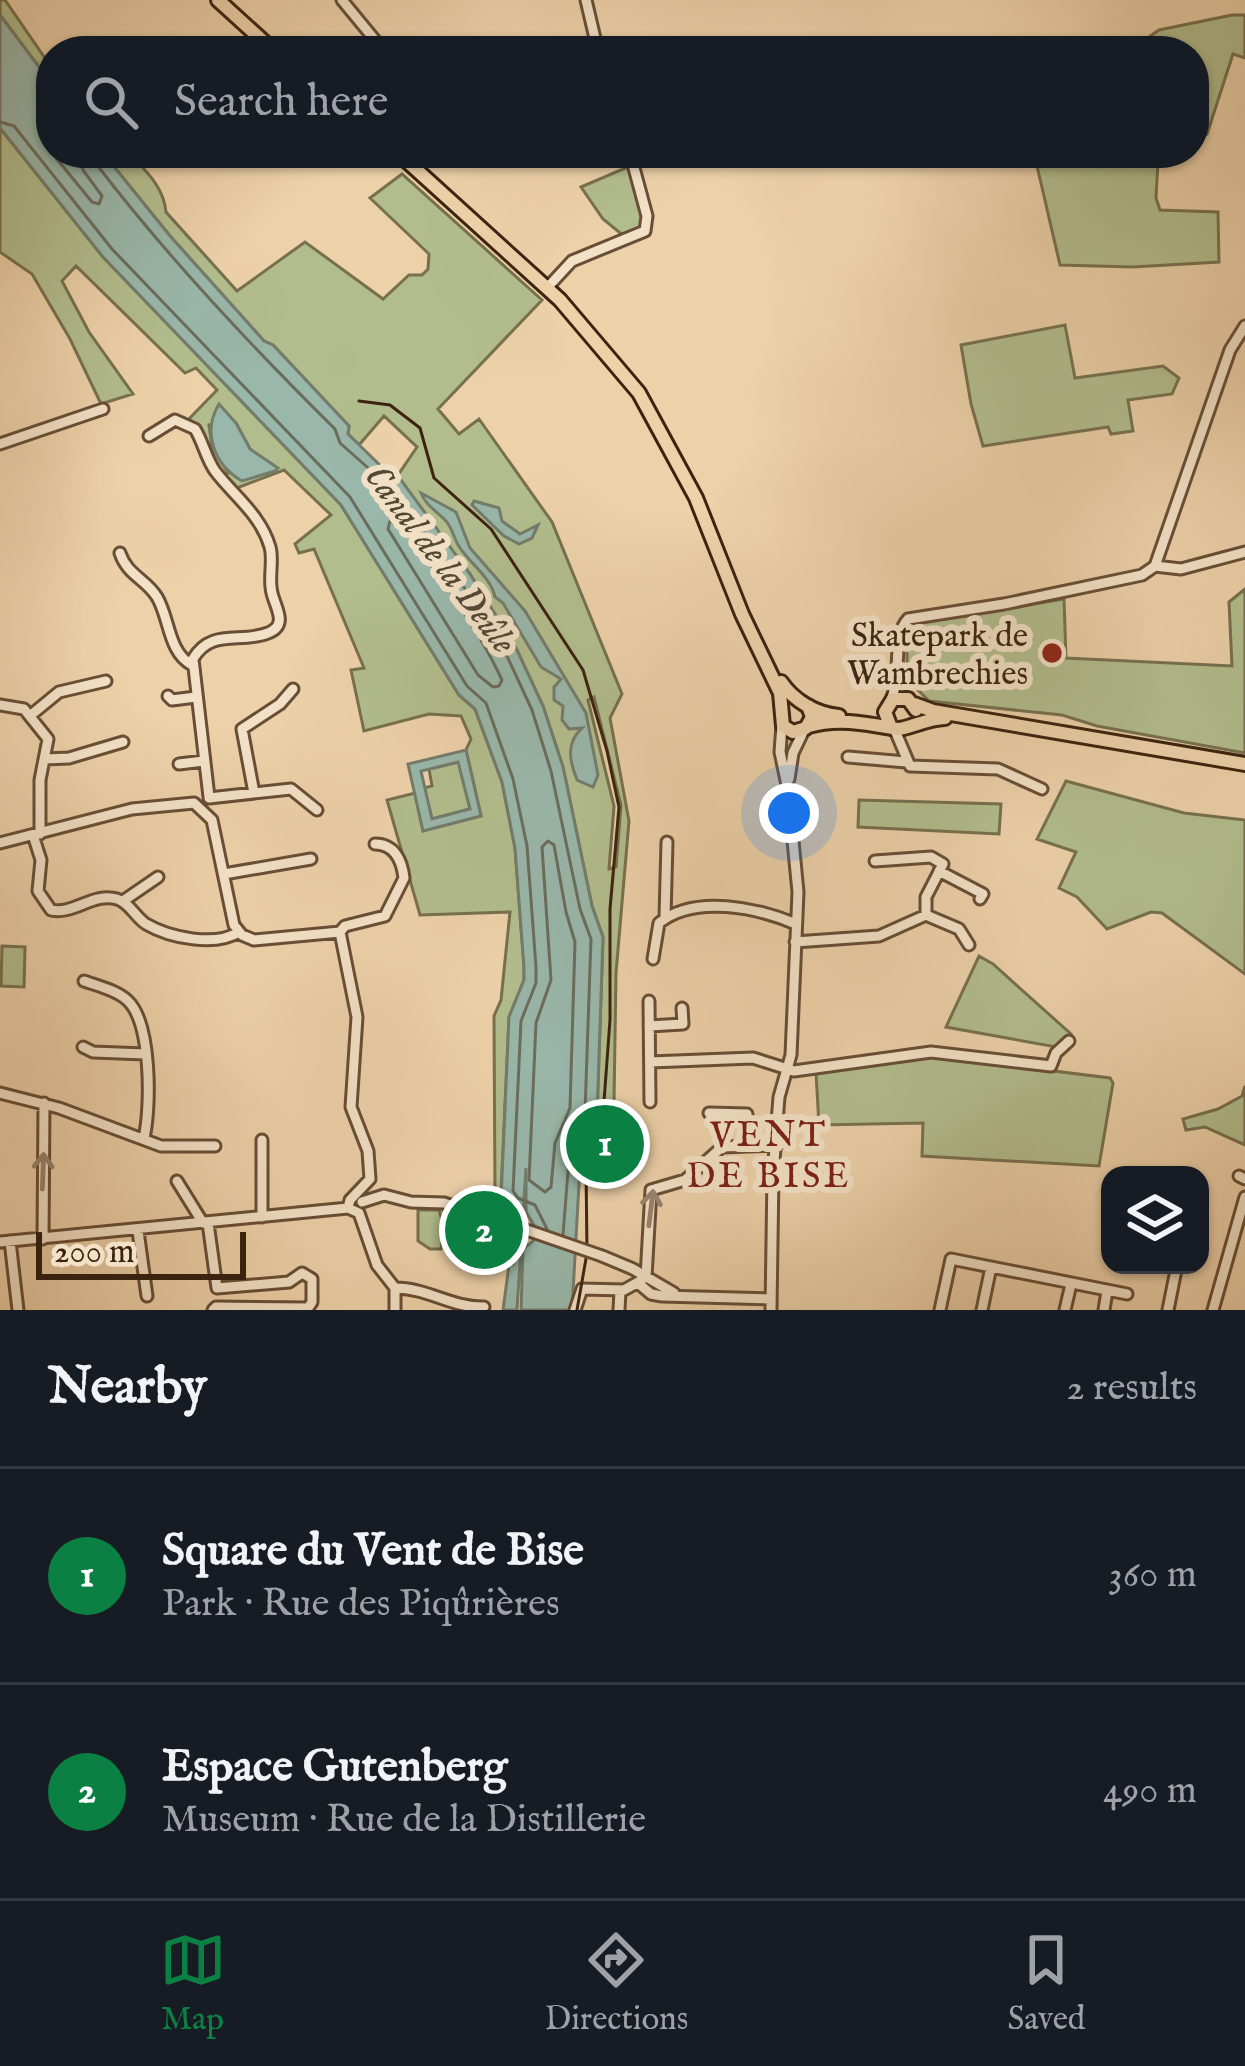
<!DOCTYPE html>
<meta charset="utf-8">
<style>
body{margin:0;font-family:"IM FELL English",serif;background:#242831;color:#f1f3f6}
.controls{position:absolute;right:36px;bottom:36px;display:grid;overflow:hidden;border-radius:24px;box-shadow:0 3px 9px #0004}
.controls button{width:108px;height:108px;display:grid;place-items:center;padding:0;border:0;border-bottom:3px solid #363941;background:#171b24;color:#f1f3f6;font:60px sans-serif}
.scale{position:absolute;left:36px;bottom:30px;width:210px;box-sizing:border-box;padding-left:12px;border:6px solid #3c2310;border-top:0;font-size:33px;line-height:42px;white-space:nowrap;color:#3c2310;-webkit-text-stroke:9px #f3e1c7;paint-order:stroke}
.you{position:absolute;left:789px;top:813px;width:42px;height:42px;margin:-30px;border:9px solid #fff;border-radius:50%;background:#1a73e8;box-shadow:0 0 0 18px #1a73e833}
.badge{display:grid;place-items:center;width:78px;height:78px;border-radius:50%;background:#0b8043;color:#fff;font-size:39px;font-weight:700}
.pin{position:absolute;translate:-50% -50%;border:6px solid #fff;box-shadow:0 3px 12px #0006}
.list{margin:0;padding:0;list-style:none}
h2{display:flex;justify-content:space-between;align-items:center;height:156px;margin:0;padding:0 48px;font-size:51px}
h2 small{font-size:39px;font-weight:400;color:#9ea1a6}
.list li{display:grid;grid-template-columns:78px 1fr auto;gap:36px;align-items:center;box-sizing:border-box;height:216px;padding:0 48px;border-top:3px solid #363941}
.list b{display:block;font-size:45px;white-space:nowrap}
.list p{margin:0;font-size:39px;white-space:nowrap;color:#9ea1a6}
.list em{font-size:39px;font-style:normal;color:#9ea1a6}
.icon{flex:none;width:66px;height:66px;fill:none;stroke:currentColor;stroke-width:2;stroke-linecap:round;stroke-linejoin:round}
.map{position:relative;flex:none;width:1245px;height:1310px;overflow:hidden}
.search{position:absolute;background:#171b24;box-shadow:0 3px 9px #0004;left:36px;right:36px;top:36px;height:132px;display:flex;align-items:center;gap:30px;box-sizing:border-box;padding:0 42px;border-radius:48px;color:#9ea1a6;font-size:45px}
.sheet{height:588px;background:#171b24}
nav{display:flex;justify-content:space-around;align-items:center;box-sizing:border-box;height:168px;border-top:3px solid #363941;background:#171b24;font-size:33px;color:#9ea1a6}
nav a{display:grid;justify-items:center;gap:6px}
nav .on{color:#0b8043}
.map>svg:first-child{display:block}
.green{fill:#b2bd8d;stroke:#77704e;stroke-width:3;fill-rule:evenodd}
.water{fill:#99b7aa;stroke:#747c6c;stroke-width:3;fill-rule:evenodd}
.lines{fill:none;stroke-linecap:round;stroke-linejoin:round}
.shore{stroke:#6a6d5d;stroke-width:3}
.minor-casing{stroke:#684e36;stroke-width:15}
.major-casing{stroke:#3c2310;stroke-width:18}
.minor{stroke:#f3e1c7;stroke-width:9}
.major{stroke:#edd1a9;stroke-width:12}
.tram{stroke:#3c2310;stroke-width:3}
.minor-bridge-casing{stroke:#684e36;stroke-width:15;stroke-linecap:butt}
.minor-bridge{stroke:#f3e1c7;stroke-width:9}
.oneway{stroke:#98826c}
.poi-dot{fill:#8f2418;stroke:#f3e1c7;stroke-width:4.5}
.labels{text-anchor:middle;stroke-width:12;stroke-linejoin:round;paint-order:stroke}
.poi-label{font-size:33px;fill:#3c2310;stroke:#f3e1c7;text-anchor:end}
.water-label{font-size:36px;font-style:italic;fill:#534836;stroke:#f3e1c7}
.neighbourhood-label{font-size:36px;letter-spacing:3px;fill:#7a1f14;stroke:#f3e1c7}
</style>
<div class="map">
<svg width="1245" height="1310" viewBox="0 0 1245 1310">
<rect width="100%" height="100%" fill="#edd1a9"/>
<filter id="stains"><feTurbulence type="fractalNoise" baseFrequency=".00167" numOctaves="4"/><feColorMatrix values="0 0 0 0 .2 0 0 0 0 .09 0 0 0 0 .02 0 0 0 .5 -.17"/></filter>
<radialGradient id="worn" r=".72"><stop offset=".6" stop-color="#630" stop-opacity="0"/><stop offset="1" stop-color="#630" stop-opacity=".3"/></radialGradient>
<!-- green -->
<path class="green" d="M0 0H5L51 67V83L0 15Z
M1232 15H1245V58L1233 54 1207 134 1194 139V51H1129L1159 30Z
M0 128 103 257 341 505 459 695 475 709 502 782 515 848 524 967V980L509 1017 501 1192H495L494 1016 501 1000 510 912 420 915 387 800 415 793 423 831 481 816 466 750 471 739 461 716 429 714 364 731 351 670 364 668 314 549 299 553 295 544 331 515 284 470 237 488 222 472 188 420 217 390 196 368 185 373 76 266 62 281 89 332 133 394 101 404 70 339 32 274 0 252ZM236 423 250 449 228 473 212 446 209 425Z
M103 153H129C145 170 164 187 166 212L237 291 305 242 383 299 409 275H422L428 269 429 254 370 198 402 174 542 300 438 409 459 434 479 419 552 522 622 694 610 718 629 821 616 973 614 1101 597 1116 603 937 592 906 563 767 543 706 516 648 470 574 396 478 417 447 384 416 359 445 348 434 349 426 273 345 264 341 170 236ZM594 697 621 805 616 867 609 869 614 806 588 700Z
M1034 153H1174L1175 159 1158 162 1156 198 1160 210 1218 212 1219 262 1133 267 1060 265Z
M630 166 645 221 641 229 625 237 603 219 581 187Z
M1065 325 1075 378 1163 366 1179 378 1172 394 1128 400 1133 431 1111 434 1108 427 983 446 971 404 961 345Z
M1245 589V753L1097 726 1062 715 929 701 911 683 907 672V636L920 623 1064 599 1066 658 1232 666 1229 602Z
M459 762 470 809 432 819 424 788 432 786 429 769Z
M1066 781 1184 813 1245 820V974L1162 913 1151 912 1107 929 1077 897 1059 888 1076 852 1037 839Z
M859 800 1001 804 999 834 858 827Z
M2 946 25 947 24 987 1 986Z
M979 956 993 964 1071 1034 1056 1047 946 1027Z
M932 1056 1110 1078 1113 1083 1099 1166 922 1156 923 1123 819 1125 816 1073Z
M1245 1086V1145L1205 1127 1186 1130 1183 1119 1218 1109 1242 1096Z
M418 1210H439L445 1229 467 1241V1244L442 1241 441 1249H430L418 1241Z
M443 1210 479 1220 471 1231 479 1235 478 1241 448 1227Z"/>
<!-- water -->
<path class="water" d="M0 15 51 83V153H103L170 236 264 341 273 345 349 426 348 434 388 473 401 480 470 574 516 648 543 706 563 767 592 906 603 937 597 1116 581 1148 572 1310H521L523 1249 533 1241 535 1227 526 1212V1168L517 1310H503L509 1265 513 1264 516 1210 506 1208V1200H501L509 1017 524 980V967L515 848 502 782 475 709 459 695 341 505 103 257 0 128Z
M219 404 236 423 250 449 278 468 275 471 242 481C214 465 202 432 219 404Z
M421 493 456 512 470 548 525 611 586 713 598 775 593 787 577 780C569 760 566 743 582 728L569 729 562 720 563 706 554 700V687L561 679 541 667 503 603 495 597C491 578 471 564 460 548 454 540 453 529 446 521 437 511 426 506 421 493Z
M474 501 499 508 502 521 520 534 538 525 532 538 519 544 504 536 472 505Z
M466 750 481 816 423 831 408 764ZM458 762 470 809 432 819 421 771Z"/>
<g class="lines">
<!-- shore -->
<path class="shore" d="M0 122 14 126 112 249 350 497 467 686 486 703 513 779 527 846 536 967V983L521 1021 513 1191 518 1198 535 1205 547 1229
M52 153 92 202 99 204 102 196 83 170 79 153
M95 153 97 165C169 259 251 346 335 429L340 443 393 490 460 581 506 654 532 710 551 771 580 909 591 939 585 1112 570 1146 563 1235
M390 521 398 522C436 571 476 624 502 680L499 686 493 687 478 675 388 529Z
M548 841 554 845 566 912 575 942 570 1108 555 1143 551 1187 545 1192 529 1180 536 1023 551 980 542 847Z"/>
<defs>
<path id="minor" d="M342 0 384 51
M586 0 598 51
M547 288 572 261 645 231 647 216 630 153
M149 436 175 420 195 429C203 442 206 458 215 471 234 496 261 515 270 547 274 561 268 578 272 593 275 607 289 625 268 633 240 644 211 628 193 659L209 797
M0 444 103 409
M120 553C127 575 146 579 157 597 170 619 168 652 192 665
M1155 566 1181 569 1245 552
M168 696 172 700 196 697
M890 702C903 676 891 637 908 619L1004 604 1142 575 1155 566 1230 350 1245 326
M0 705 24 709 48 739 40 780V834
M31 715 59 692 106 681
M894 728 910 766 998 769 1042 789
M848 757 906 762
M45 759 69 758 123 742
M179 764 204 761
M789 779 793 753 804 730
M254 793 242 729 280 704 293 689
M209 798 291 789 317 810
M33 835 41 860 38 891 51 910C74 915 93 892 117 899 130 903 135 917 146 924 170 938 215 947 239 932
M0 843 132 809 194 803 212 820 234 925 242 935 254 940 340 932 345 926 385 916 404 878C402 861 395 844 375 844
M875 861 931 857 943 864 926 897V915
M939 871 983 894 980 899
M224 874 311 859
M123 901 158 877
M665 917 667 842
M340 932 357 1017 351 1107 368 1151 370 1179
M795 942 879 936 926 915 959 929 969 945
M653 959 659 923C695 894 758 908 796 924
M84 981C98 986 116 990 127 1000 152 1022 151 1108 144 1138
M649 1001 650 1102
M649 1026 683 1024 682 1008
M83 1047 93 1052 145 1054
M650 1062 753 1058 794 1071 931 1052 1051 1066 1056 1053 1069 1041
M0 1093 59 1108 161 1146H215
M709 1113 747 1114V1145
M262 1140V1217
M1239 1176 1245 1179
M177 1181 203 1223
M362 1202 384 1195 411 1202 444 1203 489 1217
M348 1208 350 1200 370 1179
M359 1213 377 1265 395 1288V1310
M208 1223 217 1288 289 1282 302 1273 312 1279V1302L308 1308 216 1307 213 1310
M138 1231 147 1296
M43 1239 44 1103
M10 1241 18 1310
M0 1242 348 1208 359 1213
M602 1256 633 1269 674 1293
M646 1277 651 1190 685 1180 722 1147 777 1145
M638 1283 651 1294 662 1296 771 1299
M395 1288C428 1288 452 1308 484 1307
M575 1310 582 1289 624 1290 642 1280
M619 1310 620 1291
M771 1310 773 1174 779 1097 791 1055 798 892 788 790 780 752 782 725
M940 1310 951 1259 1127 1294
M982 1310 991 1267
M1065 1310 1071 1284
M1104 1310 1107 1291
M1168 1310 1177 1265
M1213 1310 1245 1197"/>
<path id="major" d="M218 0 274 51
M398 153 560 300 639 393 696 498 742 614 780 693 783 726 793 732 806 728 812 717 808 706
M781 682C794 701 816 714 839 716
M914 704 933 711 1245 764
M890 725 885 712 893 699H908L916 710
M809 726C838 717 869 724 897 729 905 730 928 718 945 718"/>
</defs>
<!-- minor casing -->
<use href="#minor" class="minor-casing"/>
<!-- major casing -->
<use href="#major" class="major-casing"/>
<!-- minor -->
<use href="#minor" class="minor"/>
<!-- major -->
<use href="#major" class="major"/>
<!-- tram -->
<path class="tram" d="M359 401 390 405 420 428 434 478 491 529 583 670 607 751 619 807 610 909V1020L603 1115 586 1166 587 1253 577 1310"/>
<defs>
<path id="minor-bridge" d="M489 1217 602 1256"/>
</defs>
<!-- minor-bridge casing -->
<use href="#minor-bridge" class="minor-bridge-casing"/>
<!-- minor-bridge -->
<use href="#minor-bridge" class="minor-bridge"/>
</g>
<!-- one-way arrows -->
<defs><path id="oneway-shaft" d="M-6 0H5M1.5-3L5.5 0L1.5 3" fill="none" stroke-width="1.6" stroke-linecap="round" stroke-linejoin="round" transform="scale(3)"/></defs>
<g class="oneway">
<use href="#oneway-shaft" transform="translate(43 1171) rotate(-88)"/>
<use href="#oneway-shaft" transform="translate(651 1208) rotate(-83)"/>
</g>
<!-- markers -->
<circle class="poi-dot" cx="1052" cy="653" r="12"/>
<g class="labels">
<!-- poi labels -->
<g class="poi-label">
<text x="1028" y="646">Skatepark de<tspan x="1028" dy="38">Wambrechies</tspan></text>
</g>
<!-- water labels -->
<g class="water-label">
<text transform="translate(442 558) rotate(53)" y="13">Canal de la Deûle</text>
</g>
<!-- neighbourhood labels -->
<g class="neighbourhood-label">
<text x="769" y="1146">VENT<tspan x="769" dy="41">DE BISE</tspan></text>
</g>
</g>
<rect width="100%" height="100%" filter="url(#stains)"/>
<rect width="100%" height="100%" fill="url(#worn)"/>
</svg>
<div class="controls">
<button><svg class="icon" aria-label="layers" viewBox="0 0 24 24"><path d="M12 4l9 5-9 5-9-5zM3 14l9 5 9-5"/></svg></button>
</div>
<div class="scale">200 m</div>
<div class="you"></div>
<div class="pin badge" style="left:605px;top:1144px">1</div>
<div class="pin badge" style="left:484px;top:1230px">2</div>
<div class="search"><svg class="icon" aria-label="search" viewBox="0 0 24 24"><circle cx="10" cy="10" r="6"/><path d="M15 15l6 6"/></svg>Search here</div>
</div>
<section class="sheet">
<h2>Nearby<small>2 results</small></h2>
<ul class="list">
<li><span class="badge">1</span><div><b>Square du Vent de Bise</b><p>Park · Rue des Piqûrières</p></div><em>360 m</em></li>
<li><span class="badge">2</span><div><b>Espace Gutenberg</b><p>Museum · Rue de la Distillerie</p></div><em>490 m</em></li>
</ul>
</section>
<nav>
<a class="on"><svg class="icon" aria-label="map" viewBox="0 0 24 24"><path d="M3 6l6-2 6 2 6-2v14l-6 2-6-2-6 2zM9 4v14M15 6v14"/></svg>Map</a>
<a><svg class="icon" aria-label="directions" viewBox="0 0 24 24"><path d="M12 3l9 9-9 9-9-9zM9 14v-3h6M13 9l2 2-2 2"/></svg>Directions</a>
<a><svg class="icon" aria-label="saved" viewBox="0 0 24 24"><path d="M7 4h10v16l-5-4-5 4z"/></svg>Saved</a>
</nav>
